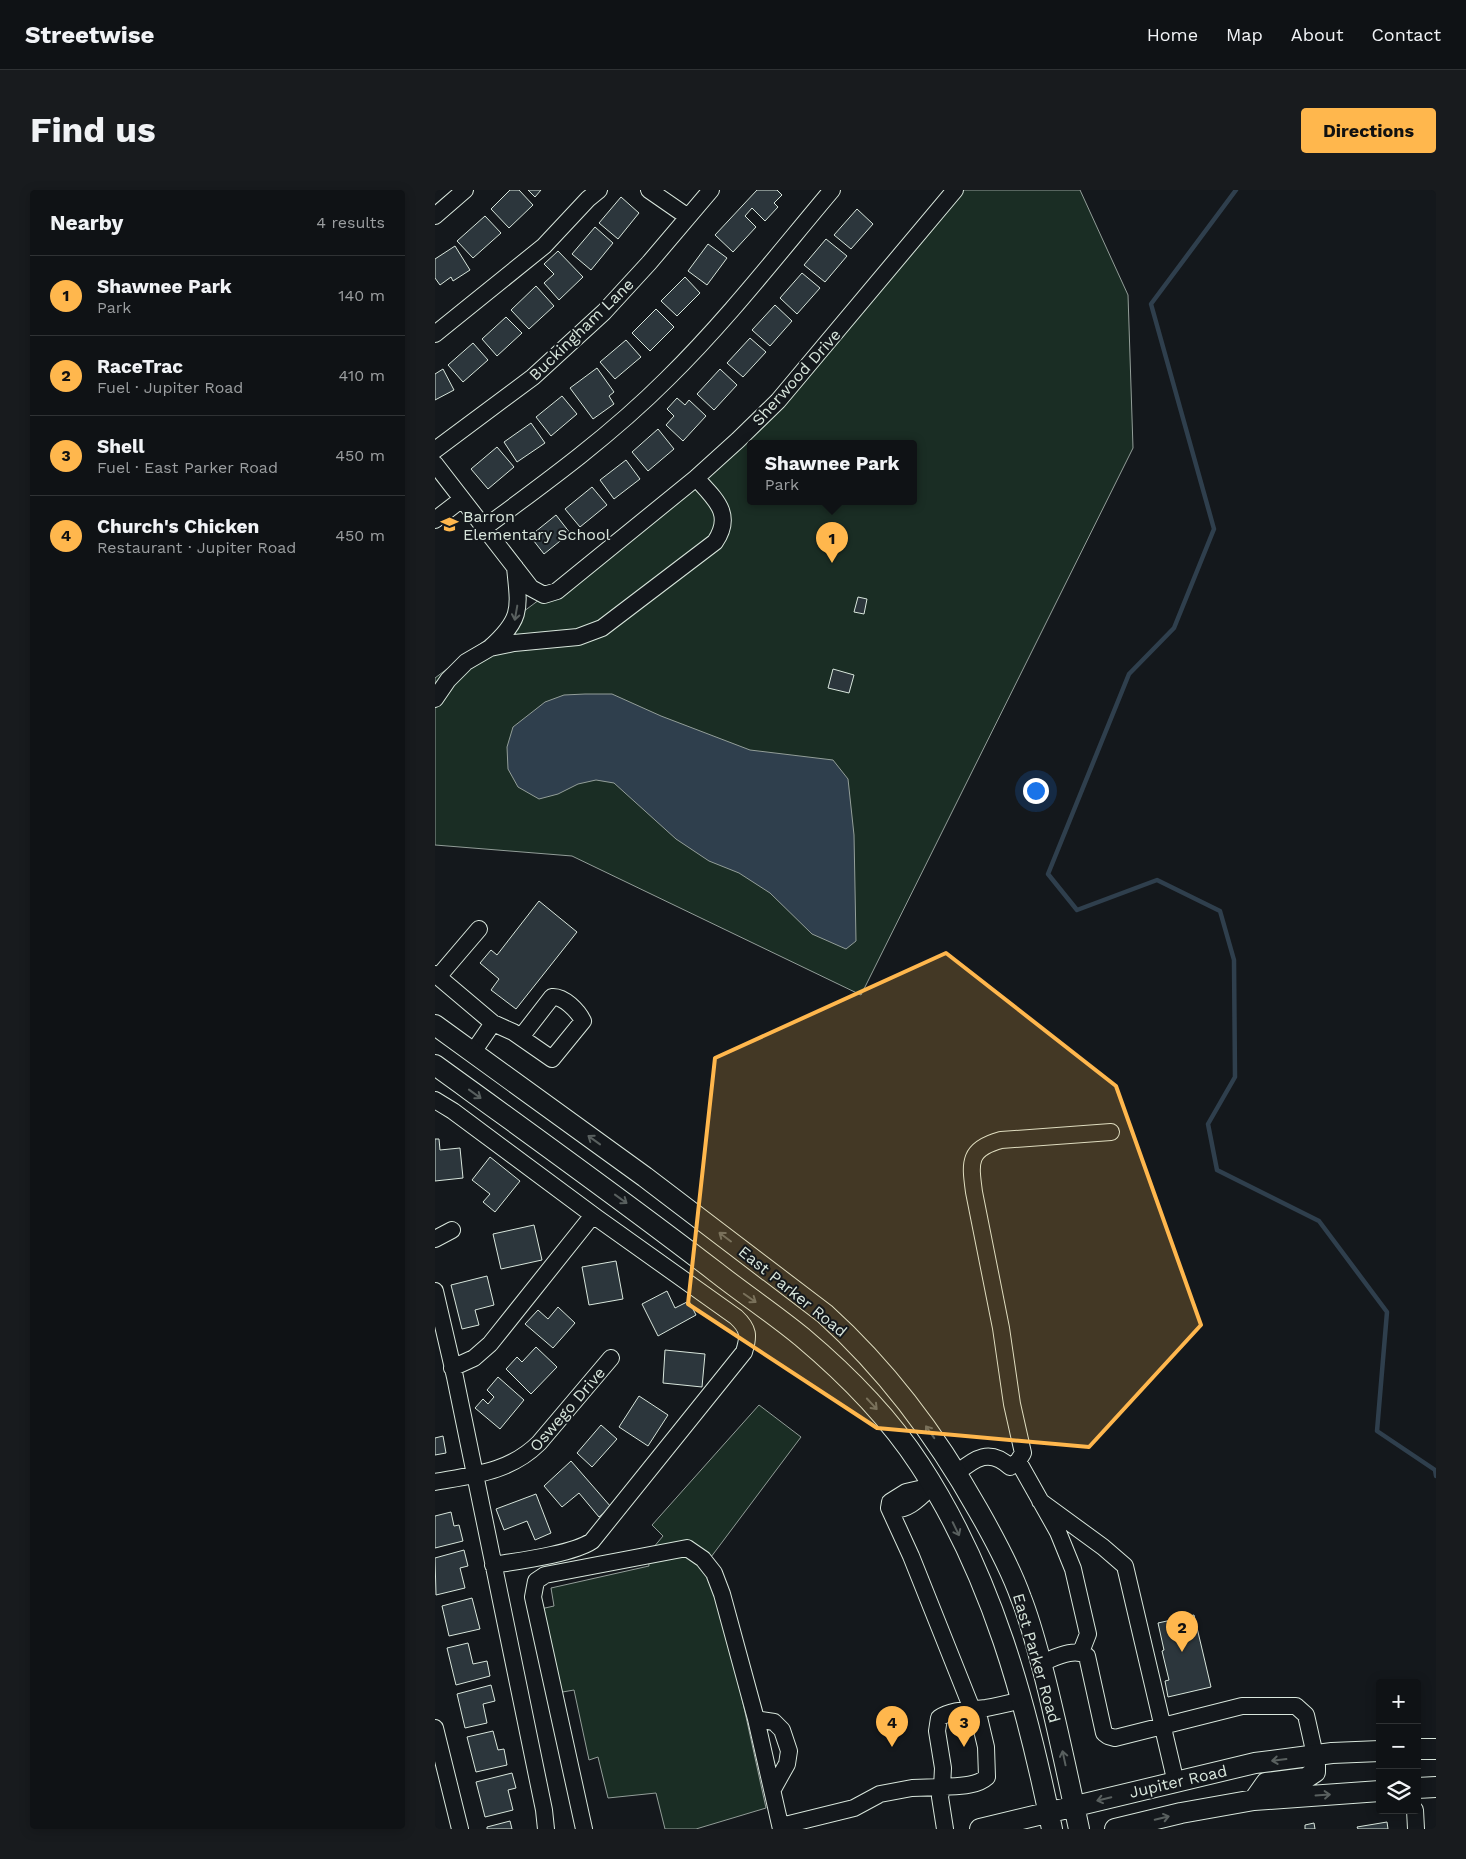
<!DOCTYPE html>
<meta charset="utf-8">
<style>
body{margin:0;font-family:"Work Sans",sans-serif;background:#181b1e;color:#f1f3f6}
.controls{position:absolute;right:15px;bottom:15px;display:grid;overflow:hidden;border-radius:5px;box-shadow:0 2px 12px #0003}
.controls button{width:45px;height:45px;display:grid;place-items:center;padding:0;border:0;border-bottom:1px solid #2f3234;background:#0f1215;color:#f1f3f6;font:25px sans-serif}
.you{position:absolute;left:600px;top:600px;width:18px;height:18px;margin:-12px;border:4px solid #fff;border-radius:50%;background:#1a73e8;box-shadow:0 0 0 8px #1a73e833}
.badge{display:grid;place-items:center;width:32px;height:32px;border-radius:50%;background:#ffb74d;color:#111;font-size:16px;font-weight:700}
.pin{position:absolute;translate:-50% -41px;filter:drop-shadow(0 1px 2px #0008)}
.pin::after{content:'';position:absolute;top:26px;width:18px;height:15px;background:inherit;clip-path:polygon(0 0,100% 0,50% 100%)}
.popup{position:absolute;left:312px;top:250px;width:170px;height:65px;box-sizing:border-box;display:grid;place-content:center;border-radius:5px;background:#0f1215;filter:drop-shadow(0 1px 4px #0005);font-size:16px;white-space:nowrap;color:#9b9ea0}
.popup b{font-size:19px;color:#f1f3f6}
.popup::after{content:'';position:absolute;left:50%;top:100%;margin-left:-10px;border:10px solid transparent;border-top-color:#0f1215}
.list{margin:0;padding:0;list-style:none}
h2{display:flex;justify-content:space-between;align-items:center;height:65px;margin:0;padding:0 20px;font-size:21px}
h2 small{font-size:16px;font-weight:400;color:#9b9ea0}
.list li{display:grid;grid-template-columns:32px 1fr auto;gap:15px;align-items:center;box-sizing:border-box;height:80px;padding:0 20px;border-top:1px solid #2f3234}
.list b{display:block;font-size:19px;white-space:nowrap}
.list p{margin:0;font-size:16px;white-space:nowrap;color:#9b9ea0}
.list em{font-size:16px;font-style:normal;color:#9b9ea0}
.icon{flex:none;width:28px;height:28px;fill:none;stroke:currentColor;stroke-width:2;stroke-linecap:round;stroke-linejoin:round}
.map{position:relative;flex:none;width:1001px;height:1639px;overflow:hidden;border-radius:5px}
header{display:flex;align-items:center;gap:30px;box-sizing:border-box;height:70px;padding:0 25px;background:#0f1215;border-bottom:1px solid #2f3234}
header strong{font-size:24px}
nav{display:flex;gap:28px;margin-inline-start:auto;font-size:18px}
.intro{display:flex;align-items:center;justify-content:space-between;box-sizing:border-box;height:120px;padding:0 30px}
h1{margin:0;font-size:35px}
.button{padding:12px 22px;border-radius:5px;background:#ffb74d;color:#111;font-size:18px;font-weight:700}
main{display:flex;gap:30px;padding:0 30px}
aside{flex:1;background:#0f1215;border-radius:5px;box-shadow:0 2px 12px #0003}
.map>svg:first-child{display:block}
.green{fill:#1a2d24;stroke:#939e99;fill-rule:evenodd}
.water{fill:#2f3f4d;stroke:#939e99}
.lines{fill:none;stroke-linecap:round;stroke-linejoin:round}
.stream{stroke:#2f3f4d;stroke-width:4.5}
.building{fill:#2c363c;stroke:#d8e6dc}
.minor-casing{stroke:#d8e6dc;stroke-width:18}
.major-casing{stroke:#d8e6dc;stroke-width:22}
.minor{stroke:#14181c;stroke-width:16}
.major{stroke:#14181c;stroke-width:20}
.oneway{stroke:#59605f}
.marked{fill:#ffb74d;fill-opacity:0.2;stroke:#ffb74d;stroke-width:4;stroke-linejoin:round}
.labels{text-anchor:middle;stroke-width:4;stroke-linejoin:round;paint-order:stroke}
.street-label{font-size:16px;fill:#d8e6dc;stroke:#14181c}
.poi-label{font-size:16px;fill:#d8e6dc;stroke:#14181c;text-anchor:start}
</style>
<header>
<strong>Streetwise</strong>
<nav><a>Home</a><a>Map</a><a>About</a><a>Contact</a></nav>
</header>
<div class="intro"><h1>Find us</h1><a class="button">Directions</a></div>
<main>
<aside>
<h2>Nearby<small>4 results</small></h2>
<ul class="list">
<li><span class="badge">1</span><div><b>Shawnee Park</b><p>Park</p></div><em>140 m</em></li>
<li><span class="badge">2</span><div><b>RaceTrac</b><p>Fuel · Jupiter Road</p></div><em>410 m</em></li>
<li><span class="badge">3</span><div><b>Shell</b><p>Fuel · East Parker Road</p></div><em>450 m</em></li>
<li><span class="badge">4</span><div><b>Church's Chicken</b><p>Restaurant · Jupiter Road</p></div><em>450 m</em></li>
</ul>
</aside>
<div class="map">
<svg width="1001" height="1639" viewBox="0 0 1001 1639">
<rect width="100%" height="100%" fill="#14181c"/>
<!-- green -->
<path class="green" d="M520 0H645L693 105 698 258 426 805 137 666 0 655V488L309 256ZM316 254H478V312H316Z
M324 1215 366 1247 276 1367 331 1618 261 1639H230L221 1603 173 1608 163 1567 154 1570 139 1500 116 1504 101 1420 119 1416 116 1398 214 1376 213 1364 228 1346 217 1335Z"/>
<!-- water -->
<path class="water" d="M150 504H177L226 526 315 560 398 570 413 589 419 645 421 751 411 759 377 744 335 703 304 683 274 671 241 649 179 593 161 590 143 594 123 604 104 609 83 597 73 579 72 557 78 537 110 512 129 505Z"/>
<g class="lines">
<!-- stream -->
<path class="stream" d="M801 0 716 114 779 339 739 438 694 484 613 684 642 720 722 690 785 721 799 770 800 887 773 934 782 980 884 1031 952 1122 942 1241 1000 1280 1001 1286"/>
</g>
<!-- building -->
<path class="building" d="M75 0H84L98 15 74 38 56 19Z
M93 0H106L100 7Z
M322 0H342L347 5 339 13 343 17 330 31 317 18 310 26 321 37 298 62 280 45Z
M186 7 204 23 183 49 164 33Z
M422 19 438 34 416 59 399 45Z
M50 26 66 43 38 68 22 51Z
M160 37 178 53 156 80 137 64Z
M391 49 412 66 390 92 369 75Z
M273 54 292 68 272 95 253 81Z
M20 56 35 80 18 91 16 87 5 95 0 88V69Z
M123 61 148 87 124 110 109 93 119 84 109 74Z
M367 83 385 98 362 124 345 108Z
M250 87 265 103 242 126 226 111Z
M101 96 119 116 94 139 76 120Z
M340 115 357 131 335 156 317 140Z
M221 119 239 137 215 161 197 143Z
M71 127 87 143 62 166 47 149Z
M315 148 331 162 308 187 292 173Z
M191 150 206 167 180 189 165 172Z
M38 153 53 170 28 192 13 175Z
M162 178 179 202 174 206 179 214 158 229 135 198Z
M8 179 19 200 0 210V184Z
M285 179 302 195 279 220 262 204Z
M127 206 142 224 116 246 101 227Z
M242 208 250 215 254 210 271 226 248 251 231 235 239 226 232 219Z
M96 233 110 253 82 272 69 252Z
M223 239 239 259 213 281 197 262Z
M62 257 79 277 53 299 36 279Z
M191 270 205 289 179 309 165 290Z
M157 297 172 315 145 337 130 319Z
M121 325 135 343 109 364 95 346Z
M423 407 432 409 429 424 419 422Z
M398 479 419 485 414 503 393 498Z
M104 711 142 742 81 819 56 800 64 789 45 773 56 760 62 765Z
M0 949H4L5 960 25 958 28 988 0 991Z
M55 967 85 991 60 1022 48 1012 55 1004 37 990Z
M99 1035 107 1070 66 1079 58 1044Z
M181 1071 188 1109 154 1115 147 1077Z
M52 1086 59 1115 40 1120 44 1135 27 1139 16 1095Z
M232 1101 240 1118 254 1111 261 1125 223 1146 207 1114Z
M123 1117 140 1133 118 1158 90 1134 103 1120 113 1129Z
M101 1157 122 1177 96 1204 71 1179 82 1167 87 1172Z
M230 1160 270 1164 267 1197 228 1193Z
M63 1187 89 1210 65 1239 40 1218 48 1209 53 1214 59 1207 52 1200Z
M204 1206 233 1225 213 1256 184 1237Z
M166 1235 182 1249 157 1277 142 1263Z
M8 1246 11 1263 0 1265V1248Z
M136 1271 176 1317 164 1327 144 1303 127 1317 109 1296Z
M101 1304 116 1343 100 1350 92 1331 69 1340 61 1319Z
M16 1322 19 1336 24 1335 28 1351 0 1358V1326Z
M29 1360 33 1376 25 1378 30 1398 1 1405 0 1368Z
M37 1408 45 1439 14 1446 7 1416Z
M759 1425 776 1497 733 1507 730 1491 734 1490 727 1461 729 1460 723 1433Z
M33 1453 38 1474 52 1471 55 1486 21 1495 12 1458Z
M56 1495 60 1511 48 1514 52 1533 30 1538 22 1504Z
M58 1541 63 1560 69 1559 72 1575 41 1582 32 1547Z
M77 1583 81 1598 73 1600 78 1620 50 1627 41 1592Z
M75 1631 77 1639H52V1637Z
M952 1632 953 1639H923L922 1637Z
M879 1633 880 1639H870V1635Z"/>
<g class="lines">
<defs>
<path id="minor" d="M214 0 253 27
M0 26 30 0
M0 144 109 56 153 9 164 0
M0 260 98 187 169 122 214 73 276 0
M0 274 96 398 109 405 122 401 261 288 303 250 343 211 520 0
M0 330 27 309
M49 338C113 291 176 245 232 189 292 130 343 64 397 0
M56 457C88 428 84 418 80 377
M0 509 13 490 31 472 55 458 79 453 143 447 167 438 280 352C299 324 280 309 261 288
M0 784 58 833 38 862
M3 787 44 739
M58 833 78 842 117 869 148 831C143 821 129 806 117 807L86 847
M0 910 18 921 162 1028 301 1127C314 1139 314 1146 309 1162L157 1351C138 1364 83 1371 58 1375
M0 1049 17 1040
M0 1101 20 1187 109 1620 111 1639
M17 1178 39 1168 55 1154 158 1025
M583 1271 623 1342 638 1379 653 1444 646 1462
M522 1283C540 1268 555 1258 575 1277L583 1271 588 1263 577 1214 566 1138 539 1002C535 972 533 959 566 950L676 942
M0 1292C39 1285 75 1282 104 1253L176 1168
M497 1296 471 1302 455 1312 454 1318 476 1366 537 1519
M605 1311 668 1357 690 1376 741 1593
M454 1318C471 1324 486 1307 497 1296
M606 1473C620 1468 639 1457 652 1466L669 1543 673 1546 680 1548 807 1516H861L871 1525 880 1565
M542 1519 551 1557 552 1587C541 1597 520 1596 507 1597L508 1578 502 1541 504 1528C517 1519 536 1520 551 1518 563 1516 575 1513 587 1510
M321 1529 339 1532 347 1540 354 1561 352 1574 338 1599
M0 1538 25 1639
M980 1620 981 1639
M346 1636 419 1618 445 1604 477 1598 507 1597 505 1607 510 1639
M149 1639 98 1407 101 1391 110 1385 252 1358 268 1369 279 1383 287 1404 321 1529 346 1639"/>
<path id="major" d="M0 835 210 987 390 1124C452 1180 502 1247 543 1320 559 1348 575 1377 586 1408 596 1433 602 1458 609 1484 622 1535 633 1587 644 1639
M0 875C94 943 189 1011 281 1082 309 1104 339 1124 367 1147 411 1184 453 1226 485 1275 557 1385 591 1512 617 1639
M982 1559H1001
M982 1598 1001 1597
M819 1610 831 1593 871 1588 880 1582V1565
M545 1639 820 1573 897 1563 945 1561
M680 1639 746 1623 819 1610 945 1601"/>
</defs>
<!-- minor casing -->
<use href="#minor" class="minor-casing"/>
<!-- major casing -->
<use href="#major" class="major-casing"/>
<!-- minor -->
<use href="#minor" class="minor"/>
<!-- major -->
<use href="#major" class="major"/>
</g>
<!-- one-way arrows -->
<defs><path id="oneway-shaft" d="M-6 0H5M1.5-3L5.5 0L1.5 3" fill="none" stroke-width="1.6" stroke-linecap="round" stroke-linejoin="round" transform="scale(1.25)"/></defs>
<g class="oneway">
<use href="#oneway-shaft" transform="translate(81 423) rotate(100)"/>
<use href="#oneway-shaft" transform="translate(40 904) rotate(36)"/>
<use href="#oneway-shaft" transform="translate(159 950) rotate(-144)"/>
<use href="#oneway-shaft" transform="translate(186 1009) rotate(36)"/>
<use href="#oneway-shaft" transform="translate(290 1047) rotate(-143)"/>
<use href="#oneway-shaft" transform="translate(315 1108) rotate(35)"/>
<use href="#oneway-shaft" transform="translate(437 1214) rotate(47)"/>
<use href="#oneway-shaft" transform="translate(495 1242) rotate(-125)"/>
<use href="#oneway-shaft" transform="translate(521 1339) rotate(64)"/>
<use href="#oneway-shaft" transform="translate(629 1568) rotate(-102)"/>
<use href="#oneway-shaft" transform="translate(844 1570) rotate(173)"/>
<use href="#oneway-shaft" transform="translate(888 1605) rotate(-4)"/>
<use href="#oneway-shaft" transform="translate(669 1609) rotate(167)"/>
<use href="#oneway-shaft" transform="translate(727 1628) rotate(-13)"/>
</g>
<!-- marked area -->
<path class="marked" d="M511 763 681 896 766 1135 654 1257 442 1238 253 1114 280 868Z"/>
<!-- icons -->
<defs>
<symbol id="school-bare" viewBox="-9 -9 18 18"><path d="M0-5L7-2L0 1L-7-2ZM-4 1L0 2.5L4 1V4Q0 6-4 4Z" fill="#ffb74d" stroke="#14181c" stroke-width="2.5" paint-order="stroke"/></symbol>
</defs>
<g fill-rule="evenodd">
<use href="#school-bare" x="2" y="322" width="25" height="25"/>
</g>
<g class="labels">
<!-- street labels -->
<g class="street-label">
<text transform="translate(146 139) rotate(-44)" y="6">Buckingham Lane</text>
<text transform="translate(361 187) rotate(-48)" y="6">Sherwood Drive</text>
<text transform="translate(358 1101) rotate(39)" y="6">East Parker Road</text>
<text transform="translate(132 1219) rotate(-49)" y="6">Oswego Drive</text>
<text transform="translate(602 1468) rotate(74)" y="6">East Parker Road</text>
<text transform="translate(743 1591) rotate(-13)" y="6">Jupiter Road</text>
</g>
<!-- poi labels -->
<g class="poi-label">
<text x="28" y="332">Barron<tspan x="28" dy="18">Elementary School</tspan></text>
</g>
</g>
</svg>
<div class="controls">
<button>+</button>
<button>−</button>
<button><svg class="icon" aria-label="layers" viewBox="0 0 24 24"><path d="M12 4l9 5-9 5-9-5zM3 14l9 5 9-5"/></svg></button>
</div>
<div class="you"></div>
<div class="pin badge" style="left:397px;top:373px">1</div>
<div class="popup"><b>Shawnee Park</b>Park</div>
<div class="pin badge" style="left:747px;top:1462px">2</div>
<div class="pin badge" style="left:529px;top:1557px">3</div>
<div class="pin badge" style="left:457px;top:1557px">4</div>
</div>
</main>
